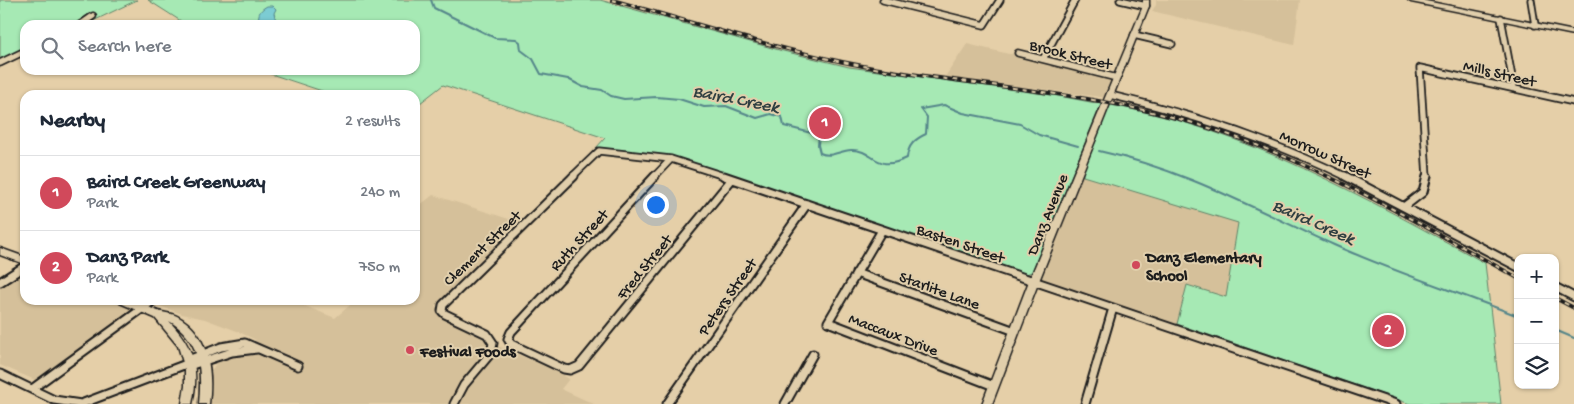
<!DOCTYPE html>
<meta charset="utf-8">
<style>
body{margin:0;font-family:"Gochi Hand",sans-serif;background:#f2f2f3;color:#1f2937}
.controls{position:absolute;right:15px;bottom:15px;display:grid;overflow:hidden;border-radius:10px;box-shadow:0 1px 4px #0004}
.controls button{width:45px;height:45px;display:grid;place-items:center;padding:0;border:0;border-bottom:1px solid #e0e1e3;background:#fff;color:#1f2937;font:25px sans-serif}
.you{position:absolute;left:655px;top:204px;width:18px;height:18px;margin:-12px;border:4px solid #fff;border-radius:50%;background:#1a73e8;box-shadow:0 0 0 8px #1a73e833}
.badge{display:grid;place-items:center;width:32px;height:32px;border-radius:50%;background:#d1495b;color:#fff;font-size:16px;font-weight:700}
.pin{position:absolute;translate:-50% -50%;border:2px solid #fff;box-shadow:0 1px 5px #0006}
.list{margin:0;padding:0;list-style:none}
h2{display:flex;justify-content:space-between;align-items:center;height:65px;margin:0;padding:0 20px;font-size:21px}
h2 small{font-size:16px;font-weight:400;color:#747a83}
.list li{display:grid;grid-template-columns:32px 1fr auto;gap:15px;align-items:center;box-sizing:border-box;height:75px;padding:0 20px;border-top:1px solid #e0e1e3}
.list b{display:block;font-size:19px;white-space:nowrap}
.list p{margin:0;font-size:16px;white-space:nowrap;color:#747a83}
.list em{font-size:16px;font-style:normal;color:#747a83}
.icon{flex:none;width:28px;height:28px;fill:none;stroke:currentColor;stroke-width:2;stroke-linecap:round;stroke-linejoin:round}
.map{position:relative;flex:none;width:1574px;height:404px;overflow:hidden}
.search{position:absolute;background:#fff;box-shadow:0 1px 4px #0004;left:20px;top:20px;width:400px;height:55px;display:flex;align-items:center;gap:12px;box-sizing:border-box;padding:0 18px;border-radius:15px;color:#747a83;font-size:19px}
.panel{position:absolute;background:#fff;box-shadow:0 1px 4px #0004;left:20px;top:90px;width:400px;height:215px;border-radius:15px}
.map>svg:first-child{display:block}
.built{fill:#d5c09a}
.green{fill:#a6e9b4;stroke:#618268}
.water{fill:#7bccd3;stroke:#55868a}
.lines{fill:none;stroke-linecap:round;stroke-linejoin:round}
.stream{stroke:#55868a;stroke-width:2}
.street-far1-casing{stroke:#1c1c1c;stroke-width:9}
.street-casing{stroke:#1c1c1c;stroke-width:11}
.secondary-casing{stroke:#1c1c1c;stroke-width:3}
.street-far1{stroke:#e0ceab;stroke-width:5.5}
.street{stroke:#e0ceab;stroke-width:7}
.secondary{fill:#e0ceab;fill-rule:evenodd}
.rail-casing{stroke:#1c1c1c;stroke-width:4}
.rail{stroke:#e0ceab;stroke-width:2;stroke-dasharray:5;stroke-linecap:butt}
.poi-dot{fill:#d1495b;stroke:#e0ceab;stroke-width:2}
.labels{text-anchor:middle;stroke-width:4;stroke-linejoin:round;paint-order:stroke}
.street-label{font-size:16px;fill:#1c1c1c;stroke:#e0ceab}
.poi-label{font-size:16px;font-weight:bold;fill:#1c1c1c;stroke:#e0ceab;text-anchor:start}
.water-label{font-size:18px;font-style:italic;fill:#2f3f41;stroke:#e0ceab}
</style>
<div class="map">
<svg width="1574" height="404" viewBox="0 0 1574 404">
<rect width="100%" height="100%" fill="#e5cfa8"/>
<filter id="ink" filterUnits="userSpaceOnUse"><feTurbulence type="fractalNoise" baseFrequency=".02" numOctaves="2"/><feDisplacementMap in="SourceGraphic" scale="10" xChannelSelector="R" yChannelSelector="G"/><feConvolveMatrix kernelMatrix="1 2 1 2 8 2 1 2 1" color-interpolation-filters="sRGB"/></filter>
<g filter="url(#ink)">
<!-- built -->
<path class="built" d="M1156 0H1300L1294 45 1152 11 1156 5Z
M967 44 1009 54 1018 53 1117 78 1108 98 945 77Z
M1079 170 1083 171V176L1238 222 1226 297 1177 324 1219 338 1239 351 1034 281Z
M433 195 518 222 441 299 436 307 438 315 498 346 560 373 569 379 561 389 594 404H209L212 370 215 365 221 359 239 353 250 352 259 355 266 348 253 343 256 340 237 331 205 319 182 314 146 301 35 380 0 365V288L25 271V300H290L335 318 356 300H415V209Z"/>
<!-- green -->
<path class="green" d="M0 0H137L89 23 84 21 76 25H25V50L0 61Z
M148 0H600L779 50 849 67 1059 96 1101 104 1032 272 1026 274 687 161 672 157 596 148 605 138 443 85 415 107V95H334L259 70H415V25H187Z
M1110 104C1246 129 1365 198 1485 263L1501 404H1410L1177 324 1187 285 1226 297 1238 223 1083 176V171Z"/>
<!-- water -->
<path class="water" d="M267 6H273L276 9 274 13 277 25H259C258 15 258 11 267 6Z"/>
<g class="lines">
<!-- stream -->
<path class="stream" d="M431 0 434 8 495 38 516 39 520 42 521 50 533 59 541 74 568 79 583 87 602 90 611 96 624 99 657 97 679 99 704 107 726 106 757 118 771 114 782 117 784 126 819 135 818 145 820 153C831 158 839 151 851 150 875 149 874 174 907 158 908 145 915 139 926 134L927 117 921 109 944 105 963 113 1020 124 1039 135 1078 146
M1099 151C1186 170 1254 209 1334 245 1394 272 1457 292 1518 316
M1555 330 1574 338"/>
<defs>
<path id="street-far1" d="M883 0 984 25 1000 0
M1120 0 1146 6
M1531 0 1535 25
M1501 18 1514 88
M80 25 93 16
M1134 35 1172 44
M1018 53 1117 78
M1043 59 1075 0
M0 63 25 51
M1110 95C1193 114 1271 140 1347 177
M572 177 599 151 671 159 727 177
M654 177 671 159
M1427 177 1420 68 1574 102"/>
<path id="street" d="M655 176 511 332 508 339 511 344 564 369 570 370 579 366 732 179
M724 176 1396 404
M1345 176 1518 267
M1405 206 1423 192 1427 176
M882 230 828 322 994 386
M856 273 1015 331
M0 282 25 266
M1555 287 1574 297
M188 360 221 347 245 343 298 366
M189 366 232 352 257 349
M0 374 54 400 81 404 189 363
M32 389 154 300
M454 404 464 385 491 353 493 343 487 334 445 314 442 311 443 305 574 176
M667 404 807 204
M785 404 813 354
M1085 404 1113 308"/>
<path id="secondary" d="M1143 0H1149V6L1039 281 992 404H982L1029 281 1143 6Z
M1408 0H1421L1574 31V35L1411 2Z
M0 248 25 257V264L0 255Z
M118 300C123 300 129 299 133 300 142 303 150 308 158 311 165 313 171 313 177 316 209 333 213 371 209 404H199C202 369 201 340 169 321 194 347 200 368 192 404H182L185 386V369L178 346 155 318 120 303Z"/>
</defs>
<!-- street-far1 casing -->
<use href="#street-far1" class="street-far1-casing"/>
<!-- street casing -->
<use href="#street" class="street-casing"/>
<!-- secondary casing -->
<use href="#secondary" class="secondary-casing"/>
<!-- street-far1 -->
<use href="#street-far1" class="street-far1"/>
<!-- street -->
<use href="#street" class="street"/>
<!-- secondary -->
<use href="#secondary" class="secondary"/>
<defs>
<path id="rail" d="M612 0C695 23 778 50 863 66 976 87 1092 91 1203 126 1314 161 1416 222 1518 278
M1555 298 1574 308"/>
</defs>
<!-- rail casing -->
<use href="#rail" class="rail-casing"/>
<!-- rail -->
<use href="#rail" class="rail"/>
</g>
</g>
<!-- markers -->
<g class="poi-dot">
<circle cx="1136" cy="265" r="5"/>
<circle cx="410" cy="350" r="5"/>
</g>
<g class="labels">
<!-- street labels -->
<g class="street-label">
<text transform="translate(1071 53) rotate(14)" y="6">Brook Street</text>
<text transform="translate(1500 72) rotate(13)" y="6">Mills Street</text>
<text transform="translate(1326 153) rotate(24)" y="6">Morrow Street</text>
<text transform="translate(1046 214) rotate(-68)" y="6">Danz Avenue</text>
<text transform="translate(578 239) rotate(-47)" y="6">Ruth Street</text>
<text transform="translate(961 242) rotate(19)" y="6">Basten Street</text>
<text transform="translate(481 247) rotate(-44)" y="6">Clement Street</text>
<text transform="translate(643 266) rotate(-51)" y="6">Fred Street</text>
<text transform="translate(940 289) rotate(20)" y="6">Starlite Lane</text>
<text transform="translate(726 296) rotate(-55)" y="6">Peters Street</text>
<text transform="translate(894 333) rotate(21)" y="6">Maccaux Drive</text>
</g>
<!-- poi labels -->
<g class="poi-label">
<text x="1146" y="262">Danz Elementary<tspan x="1146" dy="18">School</tspan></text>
<text x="420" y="356">Festival Foods</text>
</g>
<!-- water labels -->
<g class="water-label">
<text transform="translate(736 98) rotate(11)" y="6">Baird Creek</text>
<text transform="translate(1314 221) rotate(24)" y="6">Baird Creek</text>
</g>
</g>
</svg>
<div class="controls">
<button>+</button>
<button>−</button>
<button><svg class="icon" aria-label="layers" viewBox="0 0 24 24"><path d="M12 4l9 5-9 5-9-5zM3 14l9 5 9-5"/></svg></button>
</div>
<div class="you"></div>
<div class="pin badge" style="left:825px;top:123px">1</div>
<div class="pin badge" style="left:1388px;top:331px">2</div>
<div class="search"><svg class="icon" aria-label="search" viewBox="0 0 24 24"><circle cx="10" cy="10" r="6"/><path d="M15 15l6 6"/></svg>Search here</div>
<section class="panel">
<h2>Nearby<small>2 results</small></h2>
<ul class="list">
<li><span class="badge">1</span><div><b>Baird Creek Greenway</b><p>Park</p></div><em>240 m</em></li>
<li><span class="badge">2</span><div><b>Danz Park</b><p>Park</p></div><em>750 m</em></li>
</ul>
</section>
</div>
